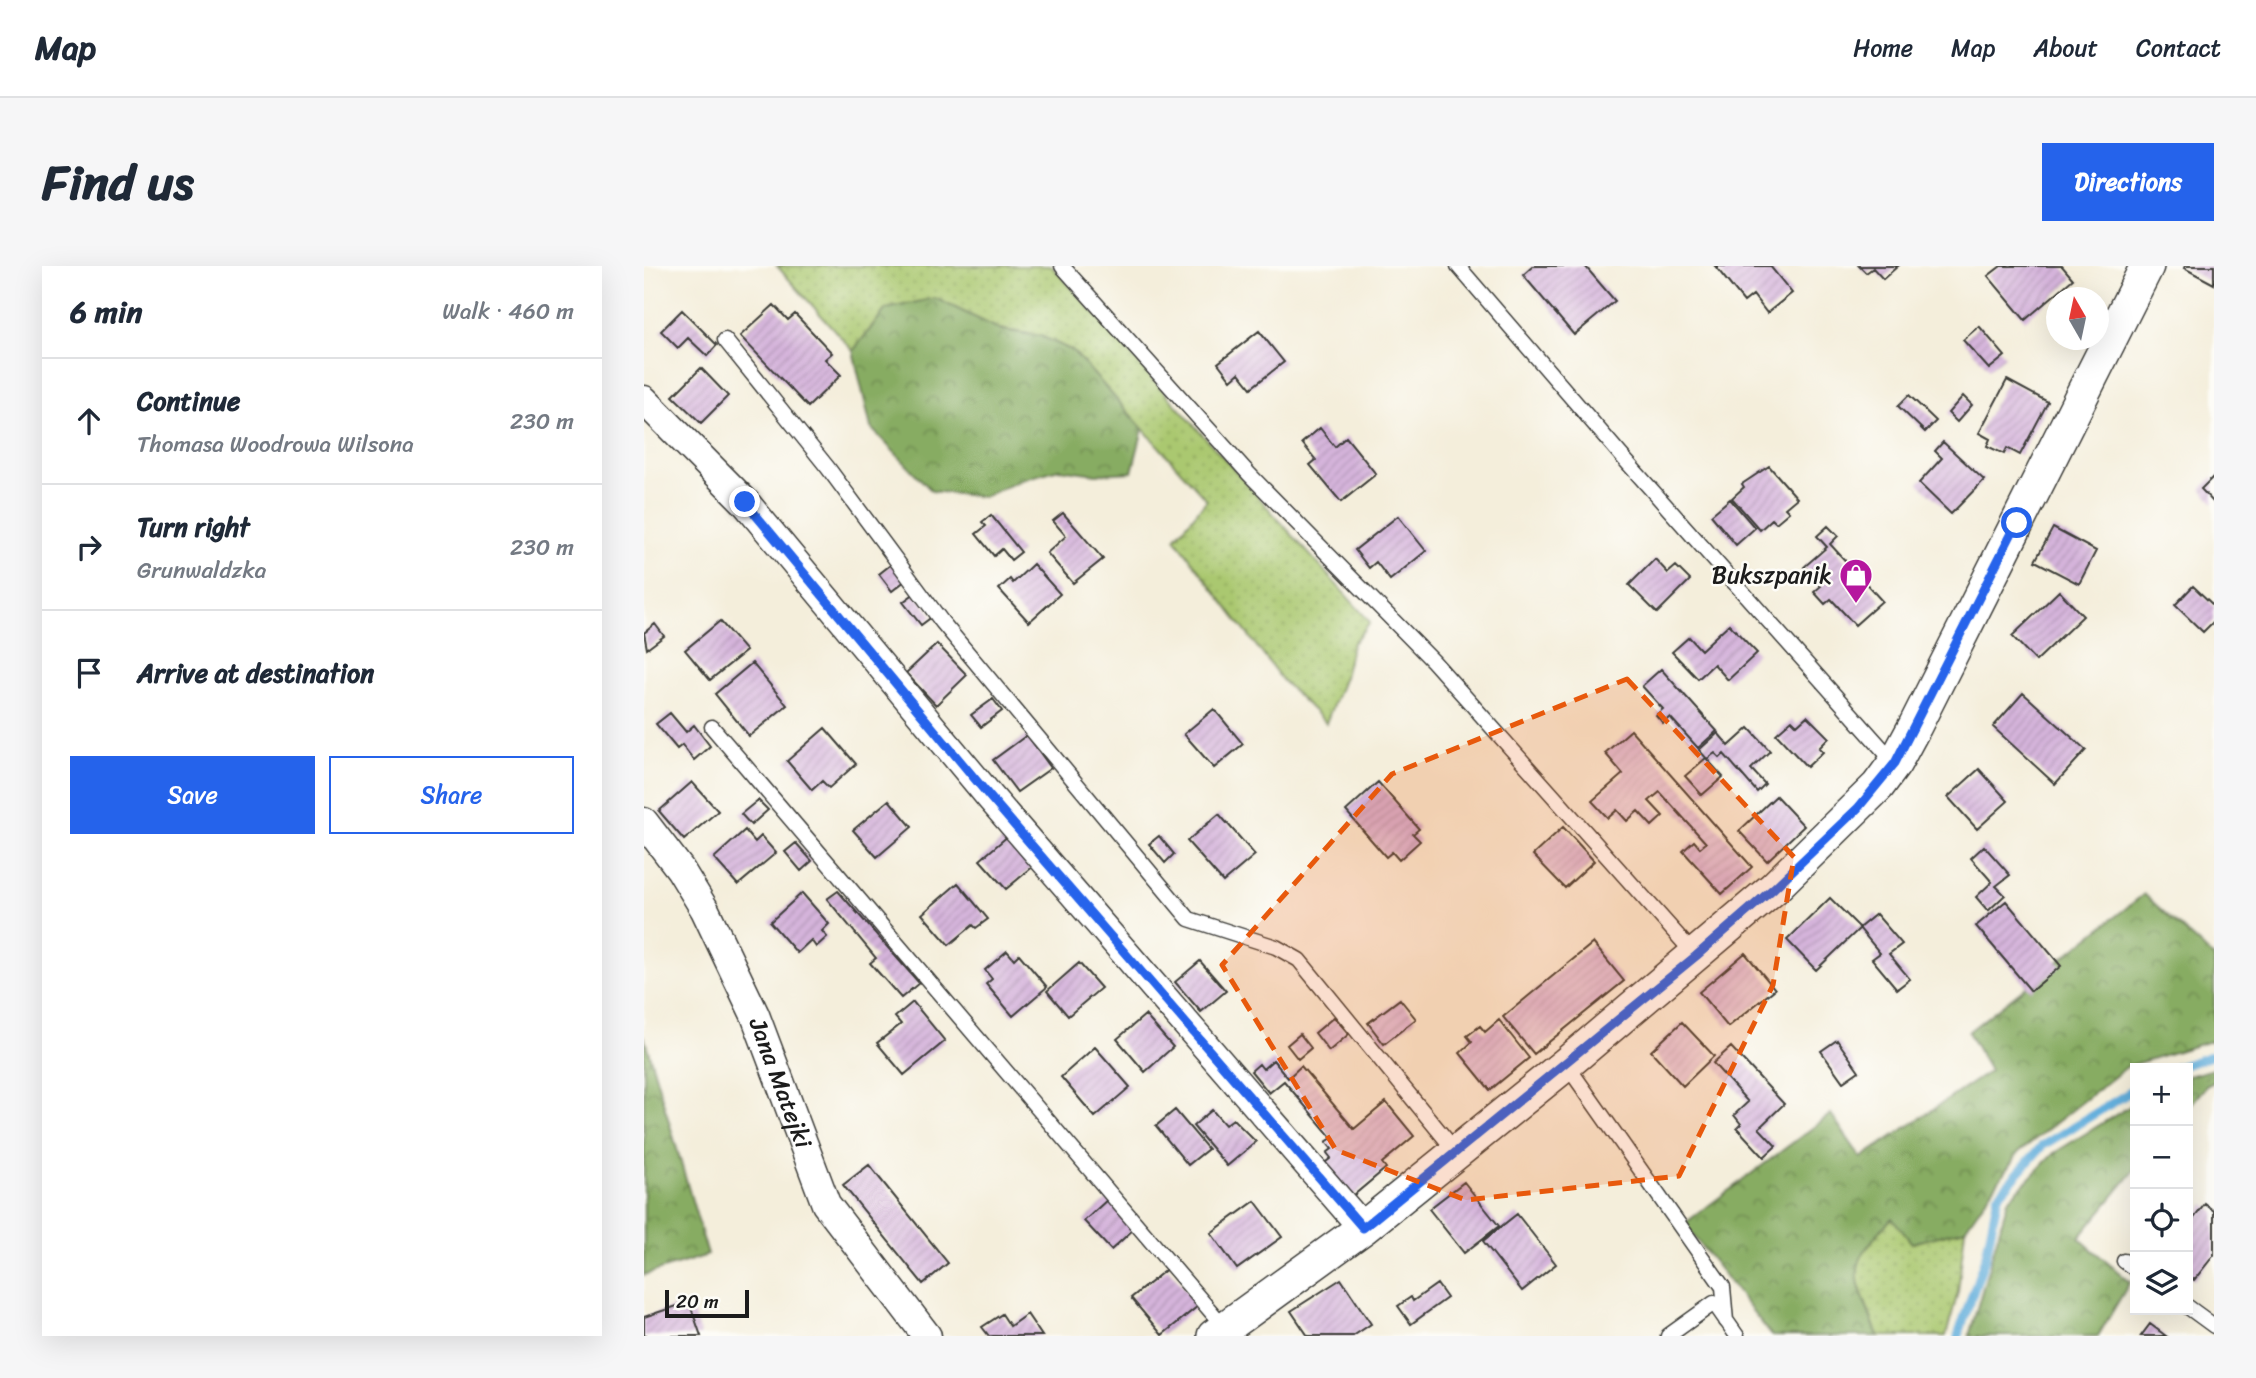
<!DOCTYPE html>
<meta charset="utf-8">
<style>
body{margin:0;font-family:Sriracha,sans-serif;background:#f6f6f7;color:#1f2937}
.controls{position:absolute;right:21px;bottom:21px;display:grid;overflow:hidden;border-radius:0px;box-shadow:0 7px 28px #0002}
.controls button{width:63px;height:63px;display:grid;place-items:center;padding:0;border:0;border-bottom:2px solid #e0e1e3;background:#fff;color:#1f2937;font:35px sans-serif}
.compass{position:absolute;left:1402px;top:21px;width:63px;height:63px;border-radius:50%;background:#fff;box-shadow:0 7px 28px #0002;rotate:351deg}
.scale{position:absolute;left:21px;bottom:18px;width:84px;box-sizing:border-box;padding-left:7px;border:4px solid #1c1c1c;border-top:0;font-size:19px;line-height:24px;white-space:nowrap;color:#1c1c1c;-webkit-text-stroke:5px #fdfcf7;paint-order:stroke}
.stop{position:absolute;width:21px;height:21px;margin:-16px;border:5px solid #2563eb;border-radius:50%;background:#fff}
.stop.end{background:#2563eb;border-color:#fff;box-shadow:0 2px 7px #0008}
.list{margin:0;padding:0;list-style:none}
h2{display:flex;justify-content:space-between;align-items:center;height:91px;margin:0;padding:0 28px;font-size:30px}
h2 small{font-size:23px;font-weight:400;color:#747a83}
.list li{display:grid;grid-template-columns:46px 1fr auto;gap:21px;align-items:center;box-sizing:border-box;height:126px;padding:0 28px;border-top:2px solid #e0e1e3}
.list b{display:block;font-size:26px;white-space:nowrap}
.list p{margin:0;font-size:23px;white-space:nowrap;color:#747a83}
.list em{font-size:23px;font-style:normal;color:#747a83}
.actions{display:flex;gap:14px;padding:21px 28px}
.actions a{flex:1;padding:16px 0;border:2px solid #2563eb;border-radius:0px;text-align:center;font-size:24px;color:#2563eb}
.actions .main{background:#2563eb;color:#fff}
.icon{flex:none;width:38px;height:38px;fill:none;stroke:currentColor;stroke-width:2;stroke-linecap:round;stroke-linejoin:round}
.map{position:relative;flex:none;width:1570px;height:1070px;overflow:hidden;border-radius:0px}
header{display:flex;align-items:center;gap:42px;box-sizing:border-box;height:98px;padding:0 35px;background:#fff;border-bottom:2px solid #e0e1e3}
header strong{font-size:33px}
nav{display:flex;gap:38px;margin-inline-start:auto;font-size:24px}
.intro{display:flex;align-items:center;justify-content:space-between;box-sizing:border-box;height:168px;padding:0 42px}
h1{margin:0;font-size:49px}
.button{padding:18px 32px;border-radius:0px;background:#2563eb;color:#fff;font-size:24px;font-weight:700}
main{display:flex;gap:42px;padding:0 42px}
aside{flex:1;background:#fff;border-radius:0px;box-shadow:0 7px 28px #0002}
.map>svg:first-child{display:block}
.grass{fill:url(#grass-dots);stroke:#637246;stroke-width:2}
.forest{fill:url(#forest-crowns);stroke:#52643f;stroke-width:2}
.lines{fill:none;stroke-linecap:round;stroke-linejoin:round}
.stream{stroke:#64afdc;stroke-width:9}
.building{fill:url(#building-hatch)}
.service-casing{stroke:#3c3c39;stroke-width:17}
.minor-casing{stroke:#3c3c39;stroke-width:31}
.tertiary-casing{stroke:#3c3c39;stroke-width:36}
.service{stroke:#fff;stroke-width:14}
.minor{stroke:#fff;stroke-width:28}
.tertiary{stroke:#fff;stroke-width:33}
.route{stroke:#2563eb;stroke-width:9}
.marked{fill:#e8590c;fill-opacity:0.2;stroke:#e8590c;stroke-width:5;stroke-dasharray:14 9;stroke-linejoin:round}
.labels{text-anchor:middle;stroke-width:5;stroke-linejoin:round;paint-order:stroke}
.poi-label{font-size:24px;fill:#1c1c1c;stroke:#fdfcf7;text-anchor:end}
.street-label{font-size:24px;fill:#1c1c1c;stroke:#fdfcf7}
</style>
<header>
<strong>Map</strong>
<nav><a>Home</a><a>Map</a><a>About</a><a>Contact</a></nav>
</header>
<div class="intro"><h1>Find us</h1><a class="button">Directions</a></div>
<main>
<aside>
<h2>6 min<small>Walk · 460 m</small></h2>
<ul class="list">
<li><svg class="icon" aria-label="ahead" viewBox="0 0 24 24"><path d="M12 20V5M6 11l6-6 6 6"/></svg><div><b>Continue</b><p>Thomasa Woodrowa Wilsona</p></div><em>230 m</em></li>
<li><svg class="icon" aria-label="right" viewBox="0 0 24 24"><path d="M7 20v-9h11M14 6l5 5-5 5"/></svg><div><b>Turn right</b><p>Grunwaldzka</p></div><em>230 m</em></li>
<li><svg class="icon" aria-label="arrive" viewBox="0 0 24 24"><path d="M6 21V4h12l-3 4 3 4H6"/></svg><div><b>Arrive at destination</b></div></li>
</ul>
<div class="actions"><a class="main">Save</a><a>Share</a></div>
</aside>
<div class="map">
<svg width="1570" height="1070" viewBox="0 0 1570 1070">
<defs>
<pattern id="grass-dots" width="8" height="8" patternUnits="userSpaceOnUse" patternTransform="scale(1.75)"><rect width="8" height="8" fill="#aac870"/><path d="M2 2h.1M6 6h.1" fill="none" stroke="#92ab60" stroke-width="1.8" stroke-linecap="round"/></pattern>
<pattern id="forest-crowns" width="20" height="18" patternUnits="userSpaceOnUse" patternTransform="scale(1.75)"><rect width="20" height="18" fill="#87ac62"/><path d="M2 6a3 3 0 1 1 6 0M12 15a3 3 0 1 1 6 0" fill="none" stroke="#6e8b50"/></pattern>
<pattern id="building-hatch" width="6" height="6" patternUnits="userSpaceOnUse" patternTransform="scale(1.75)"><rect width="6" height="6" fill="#d5b4db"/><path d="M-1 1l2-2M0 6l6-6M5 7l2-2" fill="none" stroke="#b69abb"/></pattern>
</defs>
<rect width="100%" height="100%" fill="#fdfcf7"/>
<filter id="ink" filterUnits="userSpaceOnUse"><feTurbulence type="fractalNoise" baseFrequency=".0143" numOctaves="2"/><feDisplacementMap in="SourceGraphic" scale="14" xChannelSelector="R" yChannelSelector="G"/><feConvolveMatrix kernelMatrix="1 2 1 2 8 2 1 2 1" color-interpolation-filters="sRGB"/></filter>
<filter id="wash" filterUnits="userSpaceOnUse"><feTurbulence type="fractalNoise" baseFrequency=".00686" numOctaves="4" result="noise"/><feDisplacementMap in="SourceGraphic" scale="28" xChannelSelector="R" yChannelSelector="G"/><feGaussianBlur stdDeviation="1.57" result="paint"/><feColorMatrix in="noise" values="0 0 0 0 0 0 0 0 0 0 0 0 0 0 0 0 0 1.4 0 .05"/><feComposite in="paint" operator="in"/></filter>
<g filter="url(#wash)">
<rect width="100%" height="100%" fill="#f4eedb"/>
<!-- grass -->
<path class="grass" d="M133 0H408L726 356 708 378 700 411 682 457 639 415 531 272 563 234 429 85 397 70 242 43 209 85Z
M1248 951 1268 977 1321 963 1314 1026 1302 1070H1234L1212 1011 1218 983Z"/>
<!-- forest -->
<path class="forest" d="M291 32 357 64 397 70 429 85 499 163 488 206 452 208 415 203 377 214 339 231 288 225 227 162 209 85 242 43Z
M1500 628 1570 692V774L1484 800 1375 886 1321 963 1268 977 1248 952C1199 1004 1210 1007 1234 1070H1128L1040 958 1187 848 1217 892 1346 805 1324 766Z
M0 770 64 989 0 1009Z
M1570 803V816L1562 820 1544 842V810Z
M1491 837V904L1435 972 1486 1016 1454 1070H1325L1364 934 1410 887Z"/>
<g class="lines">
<!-- stream -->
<path class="stream" d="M1531 802 1570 789
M1314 1070 1342 989 1354 930 1398 880 1491 823"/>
</g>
<g id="blocks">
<!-- building -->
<path class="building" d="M889 0H941L971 35 930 69 879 9Z
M1071 0H1126L1148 27 1123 47 1109 29 1100 36Z
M1215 0H1254L1239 13 1229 2 1222 7Z
M1357 0H1418L1429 13 1381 54 1344 10Z
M1541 0H1570V18L1540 2Z
M130 39 144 54 151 48 188 87 181 93 197 109 164 141 96 70Z
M38 44 73 79 63 90 44 72 34 82 17 65Z
M1335 60 1361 90 1345 103 1319 74Z
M615 65 640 96 607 122 595 107 587 114 574 97Z
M57 102 84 130 57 157 29 130Z
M1363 114 1404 136 1376 189 1363 182 1360 188 1343 180 1346 173 1335 167Z
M1265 129 1292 155 1281 166 1254 140Z
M1319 130 1328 139 1313 156 1304 147Z
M676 162 691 181 702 171 732 208 697 236 666 199 672 194 658 177Z
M1299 176 1340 214 1307 248 1275 217 1298 192 1291 185Z
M1125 200 1153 232 1141 242 1145 246 1132 257 1128 253 1116 264 1088 232 1100 221 1098 218Z
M1570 210V237L1557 223Z
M1086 233 1111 262 1092 279 1067 249Z
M419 247 459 293 429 317 403 287 422 270 409 255Z
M347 249 377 286 367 294 358 283 350 290 332 268 342 260 338 256Z
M754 250 782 285 746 314 732 296 725 302 711 284Z
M1184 260 1194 270 1186 278 1238 335 1211 359 1187 333 1181 338 1170 326 1177 320 1160 301 1183 281 1173 270Z
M1409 262 1452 285 1435 318 1391 295Z
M1011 293 1024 307 1032 300 1046 314 1013 347 985 319Z
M249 297 262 314 248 325 235 308Z
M389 298 416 328 385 356 355 323 366 313 369 317Z
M1549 320 1570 340V355L1559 366 1531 339Z
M1415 325 1439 350 1392 395 1368 370Z
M271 327 289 350 277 359 259 336Z
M76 355 102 385 66 414 41 384Z
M11 358 20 370 3 383 0 367Z
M1085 358 1113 387 1084 414 1070 398 1054 413 1028 386 1045 371 1057 384Z
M293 378 323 409 292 439 262 407Z
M108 397 143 439 105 470 71 428Z
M1017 403 1073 465 1054 482 1026 451 1019 457 1012 449 1019 443 998 420Z
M1379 427 1442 484 1411 518 1349 461Z
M349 433 358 445 337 461 327 449Z
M570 443 599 478 570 502 540 468Z
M26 447 42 466 50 459 66 480 50 494 38 479 33 483 12 458Z
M1163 450 1185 472 1175 482 1179 486 1163 501 1132 468 1148 454 1153 459Z
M181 462 212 498 185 522 178 515 168 524 143 495Z
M1105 462 1126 485 1107 503 1121 518 1113 526 1080 488 1076 492 1071 487 1063 493 1055 484 1074 467 1085 480Z
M987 464 1108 601 1078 628 1039 585 1050 575 1056 582 1062 577 1016 526 1005 535 1019 550 1008 560 994 545 983 555 973 544 964 552 948 535 979 508 961 487Z
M383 469 407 502 373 526 349 494Z
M1062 492 1079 511 1058 529 1041 510Z
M1335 503 1364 535 1333 563 1304 531Z
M48 516 74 545 40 574 15 545Z
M734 516 775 563 769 568 776 575 755 594 748 586 742 591 702 545Z
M1132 530 1160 560 1123 595 1095 565Z
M114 534 124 544 107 559 97 548Z
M245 534 268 561 233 591 209 564Z
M575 548 611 589 579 616 543 575Z
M919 561 950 595 921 622 889 589Z
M101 564 111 576 117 570 132 587 94 619 70 592Z
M365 569 391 599 362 623 336 594Z
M515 570 530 588 521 597 505 578Z
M152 577 168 595 157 605 141 586Z
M1340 580 1366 609 1352 620 1361 629 1344 645 1332 631 1348 616 1327 592Z
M314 617 344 653 332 662 329 659 305 679 278 648Z
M194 625 275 717 257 732 226 697 232 692 183 633Z
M158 627 185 658 178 665 183 671 172 681 167 674 153 687 126 656Z
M1186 632 1216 662 1172 704 1143 674Z
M1362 635 1417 700 1387 725 1332 660Z
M1232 648 1258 678 1245 688 1266 713 1253 723 1228 693 1236 687 1215 662Z
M949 677 980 715 890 788 859 751Z
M363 685 370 693 375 688 403 721 369 750 342 718 348 713 341 704Z
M1101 687 1131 723 1084 761 1055 726Z
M556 695 582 725 557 746 531 716Z
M435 697 457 722 424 750 403 725Z
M756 733 772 753 740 778 724 757Z
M269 736 301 775 260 809 233 777 257 758 251 751Z
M501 749 529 781 501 806 473 773Z
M690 751 705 768 685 785 671 767Z
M855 754 885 792 846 824 816 787 828 776 823 770 836 760 841 766Z
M1038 756 1070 790 1039 820 1007 785Z
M656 768 667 782 654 793 643 779Z
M1193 774 1215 805 1199 816 1177 785Z
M451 781 486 821 451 851 417 811Z
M1087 781 1140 838 1115 862 1132 880 1120 891 1093 862 1097 858 1090 849 1104 836 1069 797Z
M629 794 644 812 657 800 710 863 742 836 770 870 738 897 742 902 704 934 677 900 687 892 683 887 688 883 682 876 688 872 640 815 625 827 607 805 615 798 619 803Z
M531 844 564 883 544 899 512 860Z
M568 844 581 859 589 853 612 876 583 900 549 860Z
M225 899 304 997 279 1018 199 919Z
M820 916 855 960 820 987 785 943Z
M464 933 491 962 467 984 440 955Z
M611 935 638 971 593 1003 567 967Z
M1561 938 1570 945V989L1550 1014 1544 1009V960Z
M873 948 912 998 878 1025 839 975Z
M524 1002 554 1040 518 1069 487 1032Z
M697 1013 727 1058 709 1070H664L647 1045Z
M793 1018 803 1032 767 1058 754 1040 767 1031 769 1035Z
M45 1036 57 1070H0V1051Z
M358 1048 366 1060 383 1048 398 1070H345L338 1061Z
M1506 1058 1522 1070H1497Z"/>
</g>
</g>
<g filter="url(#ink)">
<use href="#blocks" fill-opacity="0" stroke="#3c3c39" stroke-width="2"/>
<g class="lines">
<defs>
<path id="service" d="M418 0 605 208 789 395 1051 689
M814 0 982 195 1250 496
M81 74 184 202 298 356 545 653 632 681 655 694 813 887
M68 461 581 1062
M922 798 1079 1021 1082 1055
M1480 995 1491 1003
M1544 1041 1570 1060
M1024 1070 1070 1037 1093 1070"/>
<g id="minor">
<path d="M0 134 101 236 346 531 719 962"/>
<path id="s1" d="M0 556 36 603 61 644 111 749 182 938 283 1070"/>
</g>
<path id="tertiary" d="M570 1070 719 962 922 798 1130 622 1234 520 1251 497 1271 460 1503 0"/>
</defs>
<!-- service casing -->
<use href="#service" class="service-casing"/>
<!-- minor casing -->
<use href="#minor" class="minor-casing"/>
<!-- tertiary casing -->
<use href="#tertiary" class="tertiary-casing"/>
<!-- service -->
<use href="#service" class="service"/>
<!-- minor -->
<use href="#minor" class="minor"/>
<!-- tertiary -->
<use href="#tertiary" class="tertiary"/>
</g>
</g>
<g class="lines" filter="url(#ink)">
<!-- route -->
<path class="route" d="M101 236 346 531 719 962 1052 690 1130 622 1214 542 1251 497 1373 257"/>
</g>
<!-- marked area -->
<path class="marked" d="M983 413 1150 591 1129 719 1035 910 822 934 692 884 578 699 748 508Z"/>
<!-- icons -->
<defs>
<symbol id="shop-pin" viewBox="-11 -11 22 30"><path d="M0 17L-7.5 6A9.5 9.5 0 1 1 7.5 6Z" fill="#b5179e" stroke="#fdfcf7"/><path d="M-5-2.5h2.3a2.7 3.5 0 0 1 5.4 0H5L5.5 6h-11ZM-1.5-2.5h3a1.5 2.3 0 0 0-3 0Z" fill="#fff"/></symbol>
</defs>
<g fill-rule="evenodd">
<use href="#shop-pin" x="1193" y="290" width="38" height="52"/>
</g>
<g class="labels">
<!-- poi labels -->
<g class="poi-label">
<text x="1188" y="317">Bukszpanik</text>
</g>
<!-- street labels -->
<g class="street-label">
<text dy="8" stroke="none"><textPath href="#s1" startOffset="296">Jana Matejki</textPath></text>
</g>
</g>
</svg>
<div class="controls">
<button>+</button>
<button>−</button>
<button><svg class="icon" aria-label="locate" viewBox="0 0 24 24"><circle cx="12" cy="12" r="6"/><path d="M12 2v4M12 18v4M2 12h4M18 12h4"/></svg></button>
<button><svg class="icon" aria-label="layers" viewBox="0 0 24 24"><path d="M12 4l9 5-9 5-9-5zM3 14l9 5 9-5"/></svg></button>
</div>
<svg class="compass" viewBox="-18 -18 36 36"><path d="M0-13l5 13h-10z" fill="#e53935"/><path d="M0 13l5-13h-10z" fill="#747a83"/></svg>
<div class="scale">20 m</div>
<div class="stop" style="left:1373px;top:257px"></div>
<div class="stop end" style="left:101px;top:236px"></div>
</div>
</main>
